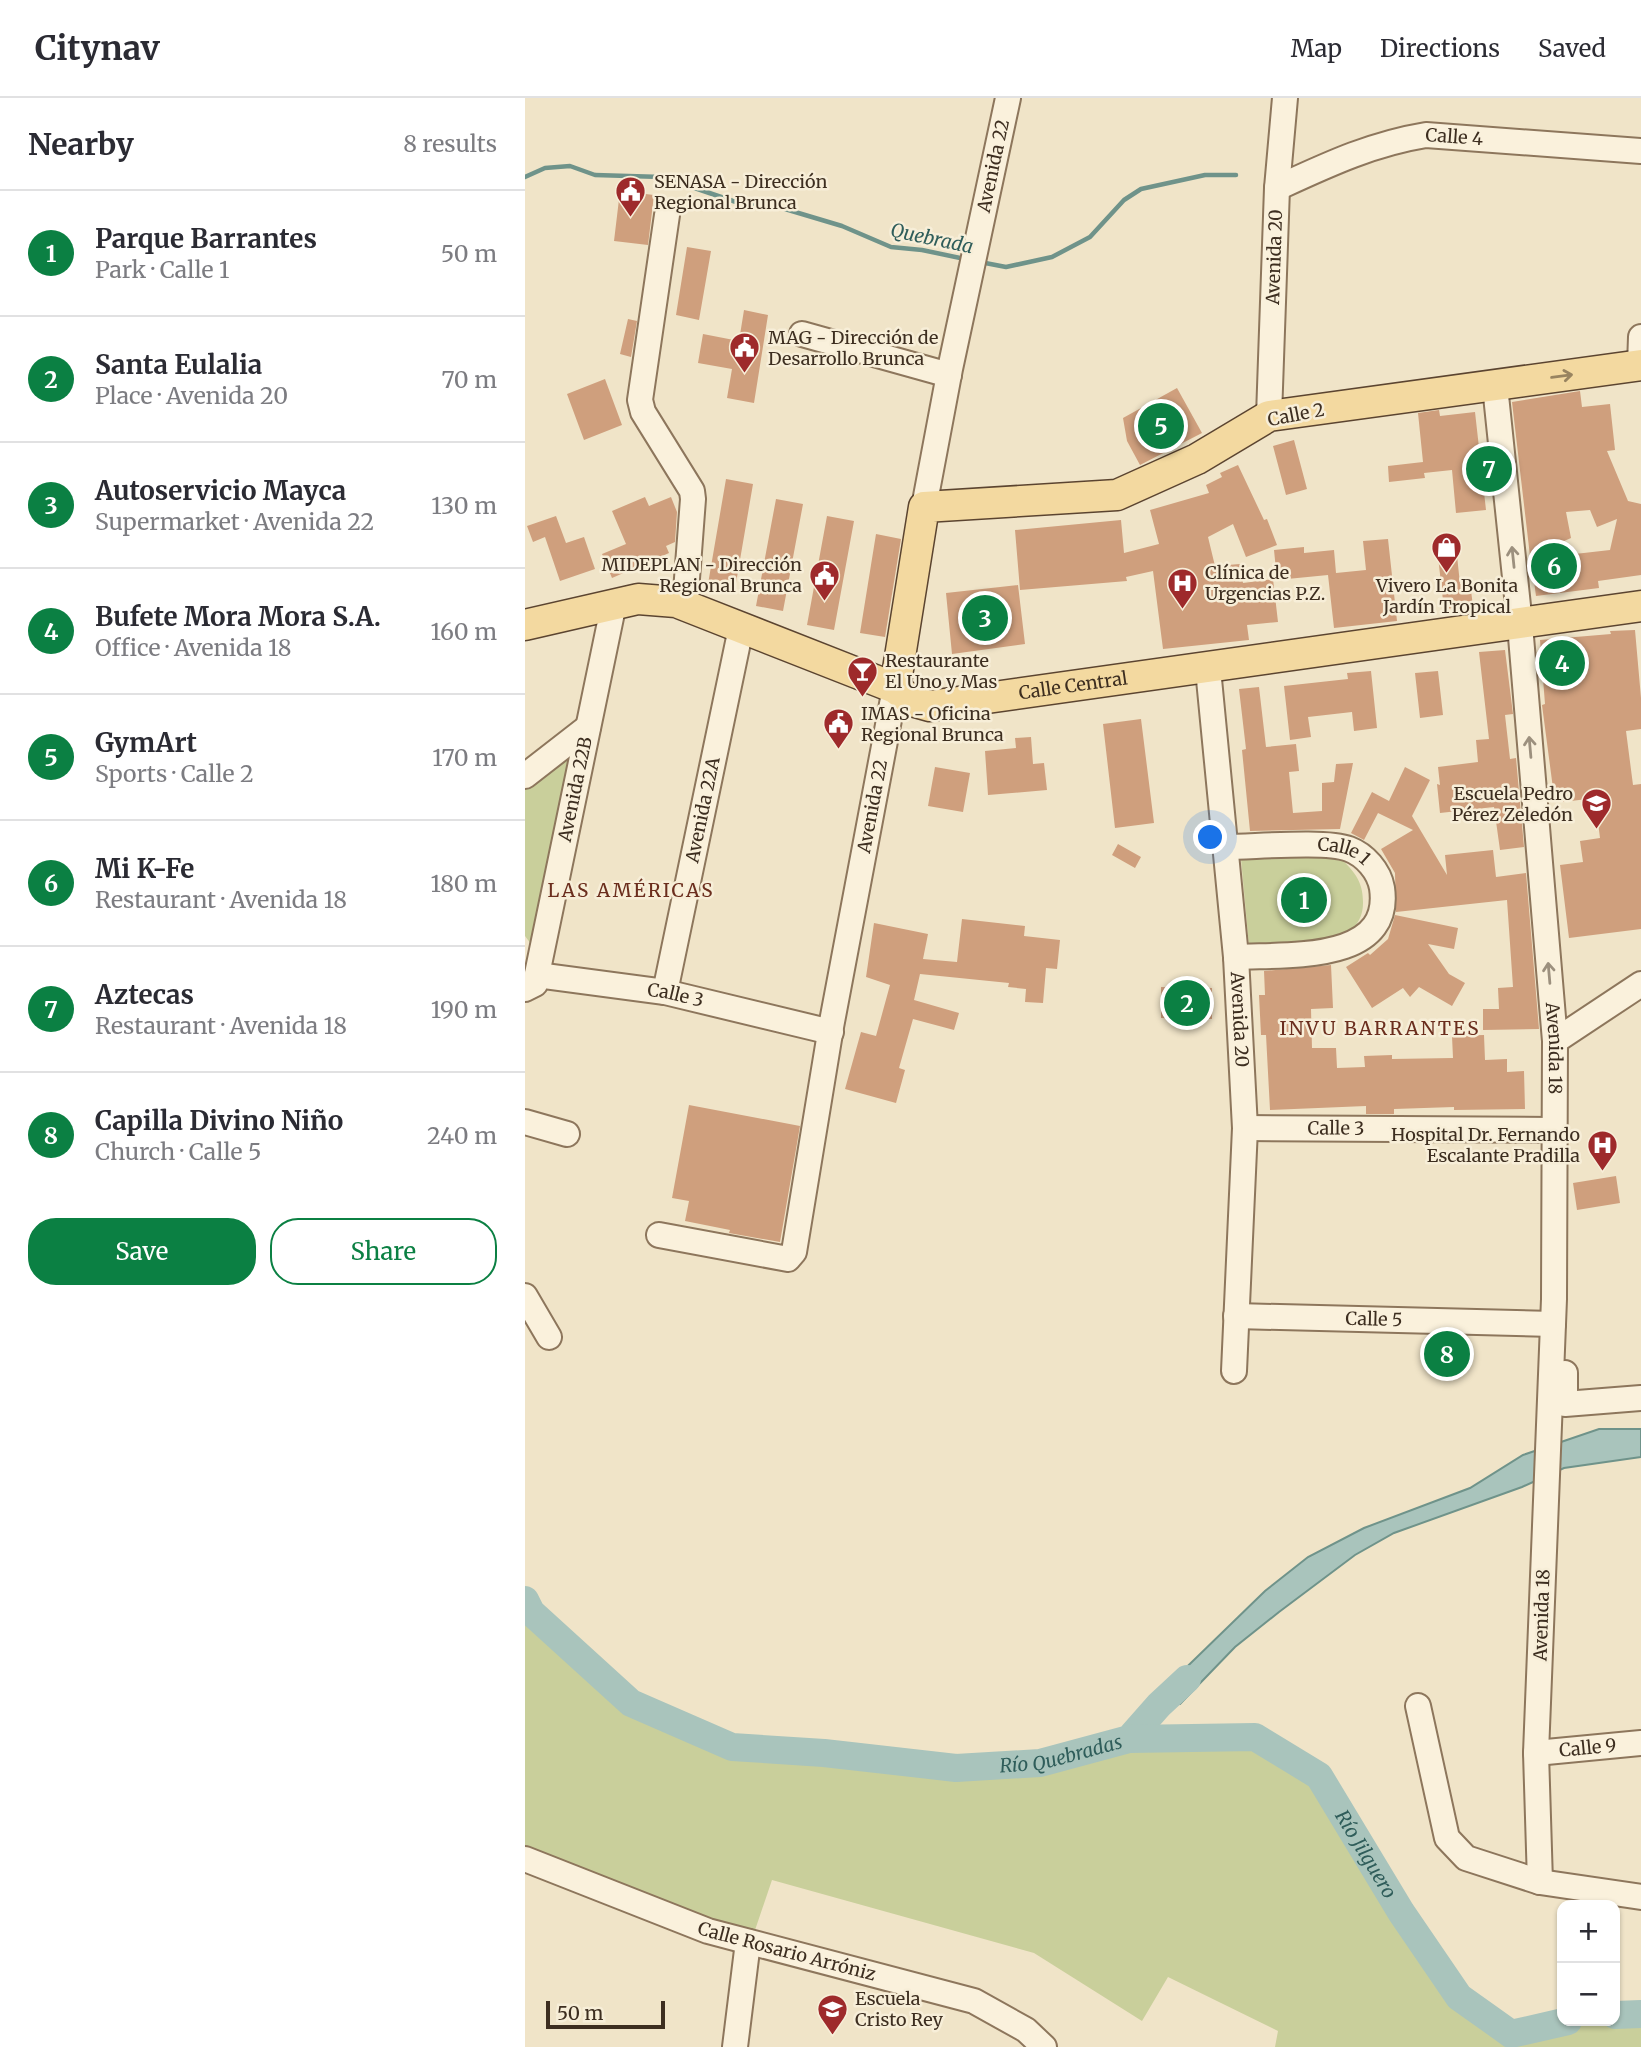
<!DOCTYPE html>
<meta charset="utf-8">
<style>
body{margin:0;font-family:Merriweather,serif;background:#f7f7f7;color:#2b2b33}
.controls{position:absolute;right:21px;bottom:21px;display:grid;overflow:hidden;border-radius:14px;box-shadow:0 2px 5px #0004}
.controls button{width:63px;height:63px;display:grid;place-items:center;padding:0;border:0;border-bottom:2px solid #e1e1e2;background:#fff;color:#2b2b33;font:35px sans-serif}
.scale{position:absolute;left:21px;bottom:18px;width:119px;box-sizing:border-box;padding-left:7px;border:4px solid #3d2e20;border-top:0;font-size:19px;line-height:24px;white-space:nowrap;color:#3d2e20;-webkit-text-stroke:5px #f7eed8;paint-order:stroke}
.you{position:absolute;left:686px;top:740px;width:24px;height:24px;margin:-18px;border:5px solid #fff;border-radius:50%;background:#1a73e8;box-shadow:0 0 0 10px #1a73e833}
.badge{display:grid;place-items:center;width:46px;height:46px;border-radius:50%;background:#0b8043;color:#fff;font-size:23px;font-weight:700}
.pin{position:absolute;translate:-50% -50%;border:4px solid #fff;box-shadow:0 2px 7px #0006}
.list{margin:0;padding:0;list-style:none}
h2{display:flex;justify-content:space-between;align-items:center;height:91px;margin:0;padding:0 28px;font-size:30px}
h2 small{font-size:23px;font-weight:400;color:#7c7c81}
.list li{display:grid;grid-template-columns:46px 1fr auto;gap:21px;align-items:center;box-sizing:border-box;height:126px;padding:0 28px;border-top:2px solid #e1e1e2}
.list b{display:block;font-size:26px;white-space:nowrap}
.list p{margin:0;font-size:23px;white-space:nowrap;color:#7c7c81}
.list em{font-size:23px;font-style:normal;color:#7c7c81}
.actions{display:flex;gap:14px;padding:21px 28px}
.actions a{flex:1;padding:16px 0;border:2px solid #0b8043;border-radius:28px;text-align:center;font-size:24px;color:#0b8043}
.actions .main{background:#0b8043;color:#fff}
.map{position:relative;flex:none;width:1116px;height:1949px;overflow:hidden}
header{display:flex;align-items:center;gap:42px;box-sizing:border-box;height:98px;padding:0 35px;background:#fff;border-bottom:2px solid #e1e1e2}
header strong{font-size:33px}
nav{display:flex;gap:38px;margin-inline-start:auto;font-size:24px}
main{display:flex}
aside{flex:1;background:#fff}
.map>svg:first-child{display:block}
.green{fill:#c9cf9b}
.water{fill:#a9c4bc;stroke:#6f938a;stroke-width:2}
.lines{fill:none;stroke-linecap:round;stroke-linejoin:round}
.stream{stroke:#6f938a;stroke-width:4.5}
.river{stroke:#a9c4bc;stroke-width:28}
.building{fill:#cf9f7d}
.minor-casing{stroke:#8d765c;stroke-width:28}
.major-casing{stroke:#5b4430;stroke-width:33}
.minor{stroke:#faf1dc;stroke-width:24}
.major{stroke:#f3d9a0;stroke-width:30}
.oneway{stroke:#988460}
.oneway2{stroke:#9c907e}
.labels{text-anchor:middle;stroke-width:5;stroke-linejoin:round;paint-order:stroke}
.street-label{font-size:18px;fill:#3d2e20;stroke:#f7eed8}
.poi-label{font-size:18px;fill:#3d2e20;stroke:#f7eed8;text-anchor:start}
.water-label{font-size:19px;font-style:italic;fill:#2f5d5a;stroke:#f7eed8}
.neighbourhood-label{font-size:19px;letter-spacing:2px;fill:#6b2e1e;stroke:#f7eed8}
</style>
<header>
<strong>Citynav</strong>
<nav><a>Map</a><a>Directions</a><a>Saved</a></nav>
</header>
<main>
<aside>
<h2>Nearby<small>8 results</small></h2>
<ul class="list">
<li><span class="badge">1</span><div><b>Parque Barrantes</b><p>Park · Calle 1</p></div><em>50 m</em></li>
<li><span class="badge">2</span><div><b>Santa Eulalia</b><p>Place · Avenida 20</p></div><em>70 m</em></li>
<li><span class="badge">3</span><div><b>Autoservicio Mayca</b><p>Supermarket · Avenida 22</p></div><em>130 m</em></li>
<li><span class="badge">4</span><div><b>Bufete Mora Mora S.A.</b><p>Office · Avenida 18</p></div><em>160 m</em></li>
<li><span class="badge">5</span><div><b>GymArt</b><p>Sports · Calle 2</p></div><em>170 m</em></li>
<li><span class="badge">6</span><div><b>Mi K-Fe</b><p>Restaurant · Avenida 18</p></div><em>180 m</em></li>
<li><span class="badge">7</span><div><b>Aztecas</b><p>Restaurant · Avenida 18</p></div><em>190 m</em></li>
<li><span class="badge">8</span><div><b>Capilla Divino Niño</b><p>Church · Calle 5</p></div><em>240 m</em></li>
</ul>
<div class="actions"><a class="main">Save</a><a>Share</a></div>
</aside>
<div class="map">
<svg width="1116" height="1949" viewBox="0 0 1116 1949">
<rect width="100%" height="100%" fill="#f0e4c8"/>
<!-- green -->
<path class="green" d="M52 640 9 850 0 838V684Z
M813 758C828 772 838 782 838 804 839 855 759 846 724 848L716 761Z
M0 1502 6 1514 106 1605 207 1649 299 1655 431 1670 515 1665 604 1641 730 1639 778 1669 843 1760 932 1894 987 1936 1043 1923H1090V1917L1116 1916V1949H750L753 1933 643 1879 617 1923 509 1855 247 1782 228 1838 0 1751Z"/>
<!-- water -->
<path class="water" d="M1074 1331H1116V1359L1039 1370 997 1389 869 1435 830 1457 754 1514 710 1549 655 1606 634 1607 639 1591 740 1493 783 1459 839 1430 945 1390 998 1357Z"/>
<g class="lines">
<!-- stream -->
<path class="stream" d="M0 79 20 70 45 68 70 77 137 79 211 104 250 108 317 128 366 149 397 152 440 161
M455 164 481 169 527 159 565 139 599 102 616 91 680 77H711"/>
<!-- river -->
<g class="river">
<path id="s1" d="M0 1502 6 1514 106 1605 207 1649 299 1655 431 1670 515 1665 604 1641 634 1607 662 1581"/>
<path id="s2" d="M604 1641 730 1639 794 1678 876 1814 934 1899 986 1936 1043 1923"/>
<path d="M1090 1917 1116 1916"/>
</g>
</g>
<!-- building -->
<path class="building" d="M95 93 129 97 123 147 89 143Z
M162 149 186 153 174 222 151 217Z
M219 212 243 217 229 305 202 300 207 271 173 265 178 236 214 243Z
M103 221 112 223 106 259 95 256Z
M80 281 97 327 59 342 42 296Z
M652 290 677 335 615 367 602 343 598 320Z
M1055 293 1057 309 1085 306 1090 352 1082 353 1103 403 1116 406V477L1073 483 1074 490 1011 498 1006 461 1085 452 1092 421 1072 429 1065 412 1041 414 1046 440 1005 458 987 304Z
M914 312 915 318 950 314 961 412 931 415 927 372 899 375 900 380 864 384 863 368 898 364 893 315Z
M769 342 782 391 761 397 748 348Z
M713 367 739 422 742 421 752 447 721 459 708 426 683 439 690 468 715 466 718 485 748 481 753 524 722 527 724 542 638 551 628 473 601 479 602 483 495 492 490 432 596 422 599 455 634 446 625 412 684 395 681 387 697 379 695 375Z
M201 381 228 386 210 491 183 486Z
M120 399 124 408 146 399 152 414 150 444 141 448 144 455 87 480 77 456 101 446 87 413Z
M251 401 278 406 258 513 231 508Z
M31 418 41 445 59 439 70 471 35 483 20 439 8 444 2 428Z
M302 418 329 423 309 532 282 527Z
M351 436 376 441 360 539 335 535Z
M863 441 872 523 809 530 803 477 752 482 749 452 779 449V455L809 452 811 475 841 472 838 443Z
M931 448 935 486 945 485 948 508 919 511 912 450Z
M493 487 500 546 427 556 421 495Z
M1110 532 1116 600V631L1101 633 1108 687 1116 686V831L1044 840 1035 767 1058 764 1055 743 1075 740 1070 700 1038 704 1037 696 1029 698 1017 607 1020 606 1015 542 1086 536 1085 533Z
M980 552 988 616 980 617 985 661 991 660 999 749 975 752 969 709 915 715 912 686 915 687 913 669 953 664 951 642 964 641 954 554Z
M846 573 852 630 829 633 827 614 783 619 786 639 765 642 759 588 823 581 822 575Z
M913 573 918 617 895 620 890 575Z
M734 589 741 649 771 646 774 673 764 674 768 715 797 713V685L809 684 811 666 828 665 815 731 725 733 717 652 721 651 714 591Z
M616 621 629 725 590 730 578 626Z
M506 639 508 666 519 665 522 692 463 697 460 653 491 650 490 640Z
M410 669 445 675 438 714 403 708Z
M880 669 905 682 887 718 922 777 920 757 968 752 971 779 1001 775 1014 931 958 932V911H974L973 890 988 889 982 802 871 814 870 775 856 751 888 732 853 715 839 742 826 735 847 694 864 703Z
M593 746 616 759 610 770 587 757Z
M870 817 933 830 929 851 903 846 924 876 940 885 927 908 894 889 885 899 878 890 847 910 821 869 843 855 845 857 863 841Z
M437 821 500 828 499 838 535 842 532 871 521 870 518 905 500 904 501 891 483 889 484 885 395 876 389 902 434 915 429 932 388 921 374 970 380 972 371 1005 320 991 336 934 351 938 365 887 341 879 349 825 403 836 398 861 432 864Z
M806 867 808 910 786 911 787 950H811L812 970 840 969 839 958 867 957V961L928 960 927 938 959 937 960 962 982 961V974L999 973 1000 1011 929 1012V1009L869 1011V1016H841V1008L745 1012 741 937H736L734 897H740L739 873Z
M636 889 687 890V921L636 920Z
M164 1007 275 1028 255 1144 204 1135 205 1132 160 1123 164 1103 147 1100Z
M1091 1078 1095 1105 1052 1112 1048 1085Z"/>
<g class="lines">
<defs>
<g id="minor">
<path id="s3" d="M752 90C802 67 846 46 901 37L1116 53"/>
<path d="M142 117 115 302 118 314 167 393 168 401 160 507"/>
<path d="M277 236 424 277"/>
<path d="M1115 267 1116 239"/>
<path id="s4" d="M970 288 995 527 1030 943 1029 1201 1011 1655 1015 1784"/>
<path id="s5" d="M744 318 752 90 760 0"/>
<path id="s6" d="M399 409 425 271 483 0"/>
<path id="s7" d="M683 571 711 859 720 1030 709 1273"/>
<path d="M0 678 63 629"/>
<path id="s8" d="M701 749C729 749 801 742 824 751 840 757 854 773 857 790 868 866 760 856 711 859"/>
<path id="s9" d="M12 877 140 894 306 934"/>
<path id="s10" d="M0 891 10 886 89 505"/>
<path id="s11" d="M140 894 216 530"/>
<path d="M1030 943 1116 886"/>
<path d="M0 1024 42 1036"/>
<path id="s12" d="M720 1030 1028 1032"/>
<path id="s13" d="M134 1137 263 1161 269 1154 306 929 370 590"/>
<path d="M0 1198 24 1239"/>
<path id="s14" d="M711 1218 1028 1226"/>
<path d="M1040 1275V1306L1116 1300"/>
<path d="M893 1608 922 1740 941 1760 1015 1784 1116 1799"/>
<path id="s15" d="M1011 1655 1116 1645"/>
<path id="s16" d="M0 1761 183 1833 449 1903 501 1932 519 1949"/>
<path d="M210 1949 223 1844"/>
</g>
<g id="major">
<path id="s17" d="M0 527 113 501 151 504 370 590 387 603 405 608 1116 508"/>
<path d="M370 590 399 409 592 397 672 361 744 318 1116 267"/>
</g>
</defs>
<!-- minor casing -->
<use href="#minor" class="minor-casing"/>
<!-- major casing -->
<use href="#major" class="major-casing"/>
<!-- minor -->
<use href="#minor" class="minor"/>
<!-- major -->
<use href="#major" class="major"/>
</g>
<!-- one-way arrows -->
<defs><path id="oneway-shaft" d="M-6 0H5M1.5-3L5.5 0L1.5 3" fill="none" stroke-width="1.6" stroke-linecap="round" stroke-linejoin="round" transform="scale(1.75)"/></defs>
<use class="oneway" href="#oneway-shaft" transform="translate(1037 278) rotate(-8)"/>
<g class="oneway2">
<use href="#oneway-shaft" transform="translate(988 459) rotate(-96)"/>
<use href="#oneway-shaft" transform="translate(1005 649) rotate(-95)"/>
<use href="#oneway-shaft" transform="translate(1024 875) rotate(-95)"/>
</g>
<!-- icons -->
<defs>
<symbol id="civic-pin" viewBox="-11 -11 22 30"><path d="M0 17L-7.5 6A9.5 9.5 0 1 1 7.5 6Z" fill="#9e2a2b" stroke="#f7eed8"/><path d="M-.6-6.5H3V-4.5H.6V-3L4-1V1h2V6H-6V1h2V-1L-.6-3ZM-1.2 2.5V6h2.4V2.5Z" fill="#fff"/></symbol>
<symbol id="shop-pin" viewBox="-11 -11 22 30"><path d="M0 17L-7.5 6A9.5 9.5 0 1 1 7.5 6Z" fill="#9e2a2b" stroke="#f7eed8"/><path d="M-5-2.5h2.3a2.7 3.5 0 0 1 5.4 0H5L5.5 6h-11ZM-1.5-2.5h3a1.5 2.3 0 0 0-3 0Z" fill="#fff"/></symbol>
<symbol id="hospital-pin" viewBox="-11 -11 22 30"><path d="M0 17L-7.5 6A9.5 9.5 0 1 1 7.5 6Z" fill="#9e2a2b" stroke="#f7eed8"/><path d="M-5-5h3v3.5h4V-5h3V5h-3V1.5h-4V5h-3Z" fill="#fff"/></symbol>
<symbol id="bar-pin" viewBox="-11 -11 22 30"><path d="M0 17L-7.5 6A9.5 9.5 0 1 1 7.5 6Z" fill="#9e2a2b" stroke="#f7eed8"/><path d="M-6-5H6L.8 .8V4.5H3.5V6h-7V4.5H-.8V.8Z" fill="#fff"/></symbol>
<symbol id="school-pin" viewBox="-11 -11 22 30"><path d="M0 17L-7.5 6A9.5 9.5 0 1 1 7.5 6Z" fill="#9e2a2b" stroke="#f7eed8"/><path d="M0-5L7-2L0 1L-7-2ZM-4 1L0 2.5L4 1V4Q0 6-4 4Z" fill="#fff"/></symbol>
</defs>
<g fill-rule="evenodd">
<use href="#civic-pin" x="88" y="76" width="35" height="47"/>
<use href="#civic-pin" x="202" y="232" width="35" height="47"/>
<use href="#shop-pin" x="904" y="432" width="35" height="47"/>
<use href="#civic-pin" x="282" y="460" width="35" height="47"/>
<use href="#hospital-pin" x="640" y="468" width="35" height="47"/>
<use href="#bar-pin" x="320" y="556" width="35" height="47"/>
<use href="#civic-pin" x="296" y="608" width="35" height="47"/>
<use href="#school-pin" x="1054" y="688" width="35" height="47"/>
<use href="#hospital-pin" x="1060" y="1030" width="35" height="47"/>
<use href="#school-pin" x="290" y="1894" width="35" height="47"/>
</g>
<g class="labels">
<!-- street labels -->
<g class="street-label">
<text dy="6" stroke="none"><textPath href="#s3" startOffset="187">Calle 4</textPath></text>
<text dy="6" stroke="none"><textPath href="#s6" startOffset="348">Avenida 22</textPath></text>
<text dy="6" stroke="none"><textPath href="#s5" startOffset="159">Avenida 20</textPath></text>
<text transform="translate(771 317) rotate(-11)" y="6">Calle 2</text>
<text dy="6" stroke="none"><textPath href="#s17" startOffset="574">Calle Central</textPath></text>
<text dy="6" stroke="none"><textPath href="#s10" startOffset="210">Avenida 22B</textPath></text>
<text dy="6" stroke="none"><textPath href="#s13" startOffset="593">Avenida 22</textPath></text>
<text dy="6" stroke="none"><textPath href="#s11" startOffset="186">Avenida 22A</textPath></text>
<text dy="6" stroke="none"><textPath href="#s8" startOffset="119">Calle 1</textPath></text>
<text dy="6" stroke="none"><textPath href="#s9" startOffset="140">Calle 3</textPath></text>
<text dy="6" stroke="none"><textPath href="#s7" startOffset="352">Avenida 20</textPath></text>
<text dy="6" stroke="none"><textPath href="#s4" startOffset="665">Avenida 18</textPath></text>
<text dy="6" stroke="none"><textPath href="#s12" startOffset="91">Calle 3</textPath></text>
<text dy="6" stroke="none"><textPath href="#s14" startOffset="138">Calle 5</textPath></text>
<text transform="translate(1017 1517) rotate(-88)" y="6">Avenida 18</text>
<text dy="6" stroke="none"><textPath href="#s15" startOffset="52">Calle 9</textPath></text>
<text dy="6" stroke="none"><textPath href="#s16" startOffset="278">Calle Rosario Arróniz</textPath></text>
</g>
<!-- poi labels -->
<g class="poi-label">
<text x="129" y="90">SENASA - Dirección<tspan x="129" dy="21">Regional Brunca</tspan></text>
<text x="243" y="246">MAG - Dirección de<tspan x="243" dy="21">Desarrollo Brunca</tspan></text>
<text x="277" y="473" text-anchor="end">MIDEPLAN - Dirección<tspan x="277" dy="21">Regional Brunca</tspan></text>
<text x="680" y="481">Clínica de<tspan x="680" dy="21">Urgencias P.Z.</tspan></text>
<text x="922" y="494" text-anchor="middle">Vivero La Bonita<tspan x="922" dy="21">Jardín Tropical</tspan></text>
<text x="360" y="569">Restaurante<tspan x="360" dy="21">El Uno y Mas</tspan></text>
<text x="336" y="622">IMAS - Oficina<tspan x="336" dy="21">Regional Brunca</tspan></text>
<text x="1048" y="702" text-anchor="end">Escuela Pedro<tspan x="1048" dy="21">Pérez Zeledón</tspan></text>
<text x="1055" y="1043" text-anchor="end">Hospital Dr. Fernando<tspan x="1055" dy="21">Escalante Pradilla</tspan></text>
<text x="330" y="1907">Escuela<tspan x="330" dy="21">Cristo Rey</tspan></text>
</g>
<!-- water labels -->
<g class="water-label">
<text transform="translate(407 140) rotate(12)" y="7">Quebrada</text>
<text dy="7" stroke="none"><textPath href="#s1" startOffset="590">Río Quebradas</textPath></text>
<text dy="7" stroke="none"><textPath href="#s2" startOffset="292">Río Jilguero</textPath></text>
</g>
<!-- neighbourhood labels -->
<g class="neighbourhood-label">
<text x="106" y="799">LAS AMÉRICAS</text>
<text x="855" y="937">INVU BARRANTES</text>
</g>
</g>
</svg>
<div class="controls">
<button>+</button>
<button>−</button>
</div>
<div class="scale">50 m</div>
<div class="you"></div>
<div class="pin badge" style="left:779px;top:802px">1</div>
<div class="pin badge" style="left:662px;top:905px">2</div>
<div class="pin badge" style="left:460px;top:520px">3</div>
<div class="pin badge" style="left:1037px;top:565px">4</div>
<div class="pin badge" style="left:636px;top:328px">5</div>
<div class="pin badge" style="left:1029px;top:468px">6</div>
<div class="pin badge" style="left:964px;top:371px">7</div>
<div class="pin badge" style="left:922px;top:1256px">8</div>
</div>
</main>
